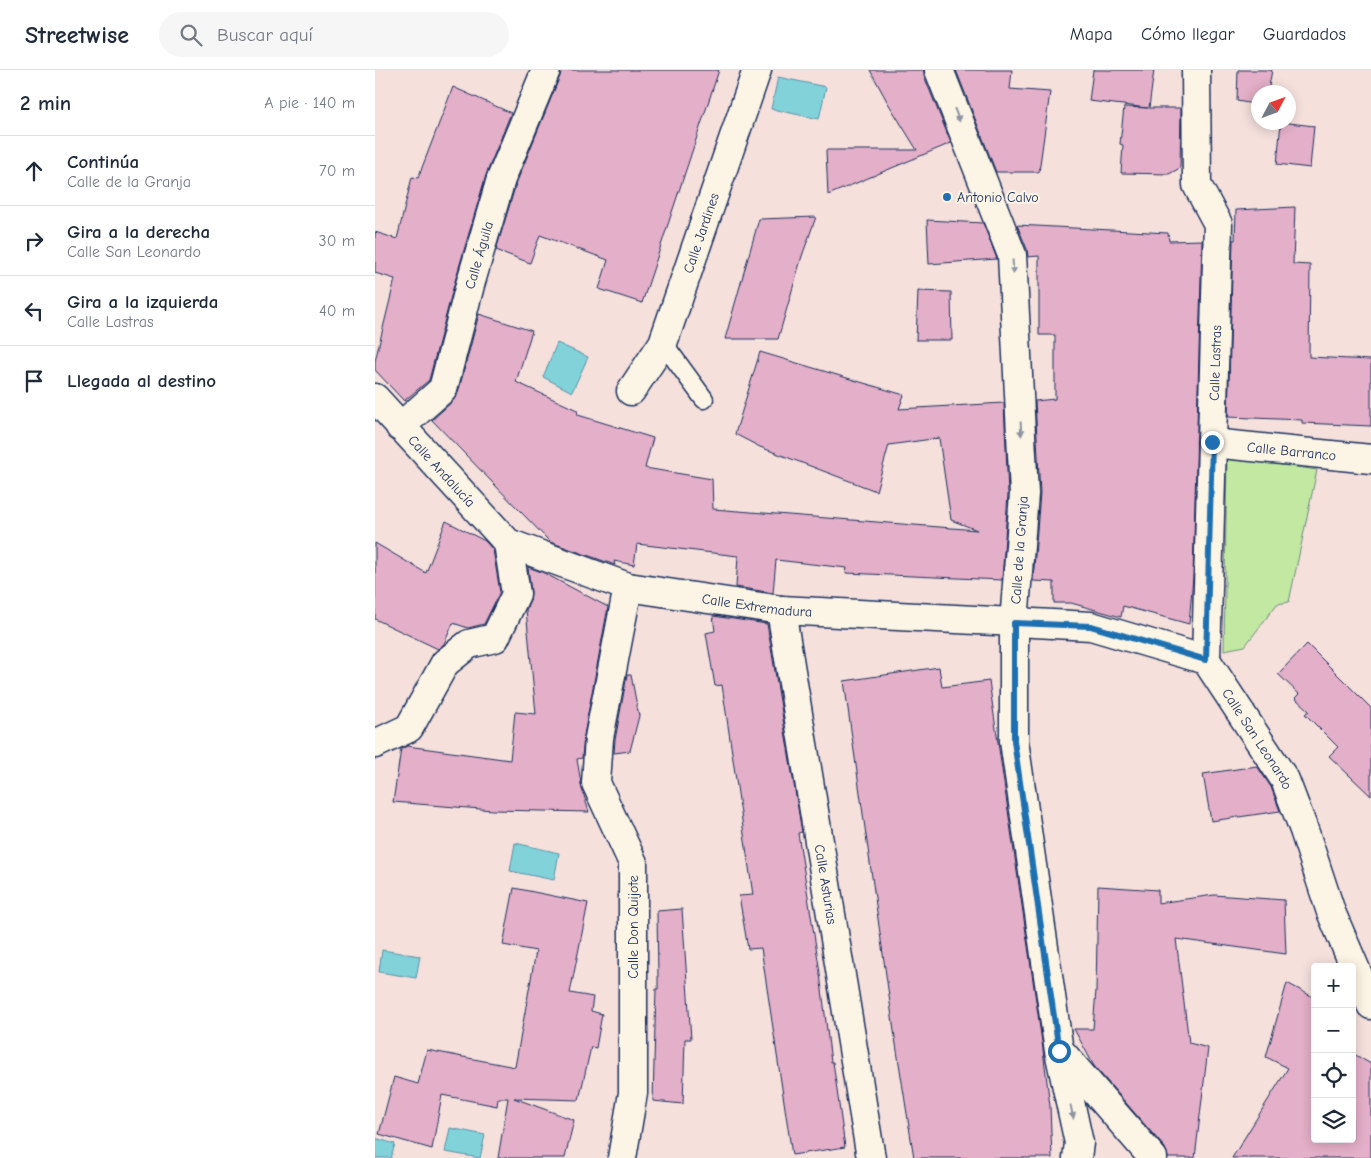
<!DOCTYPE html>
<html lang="es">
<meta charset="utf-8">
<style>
body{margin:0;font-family:"Comic Neue",sans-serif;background:#f6f6f7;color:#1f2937}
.controls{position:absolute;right:15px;bottom:15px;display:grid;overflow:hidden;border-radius:5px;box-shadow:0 2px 12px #0003}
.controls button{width:45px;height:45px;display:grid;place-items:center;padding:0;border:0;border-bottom:1px solid #e0e1e3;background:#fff;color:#1f2937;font:25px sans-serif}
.compass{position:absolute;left:876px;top:15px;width:45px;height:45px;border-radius:50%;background:#fff;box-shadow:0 2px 12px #0003;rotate:49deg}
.stop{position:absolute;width:15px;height:15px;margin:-11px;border:4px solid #1f6fb2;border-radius:50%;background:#fff}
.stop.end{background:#1f6fb2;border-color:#fff;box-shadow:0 1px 5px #0008}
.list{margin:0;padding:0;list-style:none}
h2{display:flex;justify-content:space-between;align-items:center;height:65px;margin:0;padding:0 20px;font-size:21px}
h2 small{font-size:16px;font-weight:400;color:#747a83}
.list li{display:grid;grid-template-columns:32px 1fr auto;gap:15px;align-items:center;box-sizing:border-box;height:70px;padding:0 20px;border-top:1px solid #e0e1e3}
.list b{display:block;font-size:19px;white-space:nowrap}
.list p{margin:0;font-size:16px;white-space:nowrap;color:#747a83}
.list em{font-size:16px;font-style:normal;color:#747a83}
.icon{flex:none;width:28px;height:28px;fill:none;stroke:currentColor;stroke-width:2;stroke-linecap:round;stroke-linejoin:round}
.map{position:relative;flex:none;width:996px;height:1088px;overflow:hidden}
header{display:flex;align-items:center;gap:30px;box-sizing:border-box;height:70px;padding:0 25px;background:#fff;border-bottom:1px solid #e0e1e3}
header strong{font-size:24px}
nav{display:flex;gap:28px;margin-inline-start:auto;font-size:18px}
.search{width:350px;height:45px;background:#f6f6f7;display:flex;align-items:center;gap:12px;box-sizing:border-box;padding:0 18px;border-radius:28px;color:#747a83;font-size:19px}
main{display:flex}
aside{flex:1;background:#fff}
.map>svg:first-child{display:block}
.green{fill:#c2e8a2;stroke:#6e8c80}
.water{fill:#81d2d9;stroke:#5891a8}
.building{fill:#e4afc8;stroke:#1b2f5e}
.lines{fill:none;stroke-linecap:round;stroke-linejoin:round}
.lane-casing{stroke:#1b2f5e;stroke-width:21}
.street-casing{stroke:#1b2f5e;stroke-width:31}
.lane{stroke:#fcf5e5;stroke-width:18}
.street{stroke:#fcf5e5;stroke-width:28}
.oneway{fill:#8c92a2}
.route{stroke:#1f6fb2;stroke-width:6}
.poi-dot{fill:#1f6fb2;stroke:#fcf5e5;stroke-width:2}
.labels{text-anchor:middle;stroke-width:4;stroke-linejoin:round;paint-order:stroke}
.poi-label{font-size:14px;fill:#1b2f5e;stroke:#fcf5e5;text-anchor:start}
.street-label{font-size:14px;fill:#1b2f5e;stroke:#fcf5e5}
</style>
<header>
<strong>Streetwise</strong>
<div class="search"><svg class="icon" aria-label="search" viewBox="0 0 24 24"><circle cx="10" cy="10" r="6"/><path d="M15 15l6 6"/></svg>Buscar aquí</div>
<nav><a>Mapa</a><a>Cómo llegar</a><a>Guardados</a></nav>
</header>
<main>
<aside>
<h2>2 min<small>A pie · 140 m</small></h2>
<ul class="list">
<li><svg class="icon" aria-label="ahead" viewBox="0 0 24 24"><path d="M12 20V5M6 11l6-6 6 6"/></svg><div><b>Continúa</b><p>Calle de la Granja</p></div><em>70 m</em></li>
<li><svg class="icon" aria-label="right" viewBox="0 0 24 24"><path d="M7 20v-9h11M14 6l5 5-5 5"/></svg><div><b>Gira a la derecha</b><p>Calle San Leonardo</p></div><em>30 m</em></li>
<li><svg class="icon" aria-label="left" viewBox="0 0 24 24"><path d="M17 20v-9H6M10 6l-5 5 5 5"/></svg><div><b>Gira a la izquierda</b><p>Calle Lastras</p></div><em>40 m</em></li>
<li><svg class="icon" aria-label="arrive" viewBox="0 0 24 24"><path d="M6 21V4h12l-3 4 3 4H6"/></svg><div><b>Llegada al destino</b></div></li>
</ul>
</aside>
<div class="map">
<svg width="996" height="1088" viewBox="0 0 996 1088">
<rect width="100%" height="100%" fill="#f5e0dc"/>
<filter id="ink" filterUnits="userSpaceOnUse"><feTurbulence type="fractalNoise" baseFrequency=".02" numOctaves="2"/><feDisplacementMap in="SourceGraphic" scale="10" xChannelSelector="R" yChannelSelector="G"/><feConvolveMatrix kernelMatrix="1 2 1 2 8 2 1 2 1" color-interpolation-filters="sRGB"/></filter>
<g filter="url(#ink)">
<!-- green -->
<path class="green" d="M852 387 942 400 914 532 902 534 870 576 849 580Z"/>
<!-- water -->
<path class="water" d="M403 7 451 17 444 49 396 39Z
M182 273 213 287 197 322 168 307Z
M140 773 184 783 179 810 135 801Z
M7 880 45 886 41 908 4 902Z
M75 1058 110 1065 105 1088 70 1082Z
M0 1068 20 1074 16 1088H0Z"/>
<!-- building -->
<path class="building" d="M186 0H344L267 233 224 219 233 190 165 165 155 193 121 180 141 114 185 6Z
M495 0H549V6L576 73 453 125 451 80H542L513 33Z
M581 0H637L635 19 675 22 664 102H621Z
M718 0H779L774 38H806L805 98 794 104 746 103 748 75 745 74 749 37 773 38 714 31Z
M863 0H897L893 22H884V35L862 31Z
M78 17 136 43 111 105 80 211 54 310 29 331 0 300V291L20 209 0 203V162L22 169 37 107 43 108Z
M906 52 939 56 935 98 902 94Z
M920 137 918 194 935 195 934 287 996 290V356L927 353V350L853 347 858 170H860L861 140Z
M441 147 427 186 403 269H350L384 149Z
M552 150 608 153 622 189 554 194Z
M642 155 793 163 794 171 827 170 818 506 814 554 748 536 746 547 696 533H679V512L658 511 665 423 660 331 680 329V265H664V186L653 187 652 179Z
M543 221 576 222 577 270H541Z
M104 244 157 261 141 312 202 340 203 345 278 368 270 398 337 409 338 439 602 460 576 450 564 368 514 375 501 421 385 377 360 364 385 282 529 325 524 339 629 333 633 424 627 510 471 503 472 498 401 490 398 523 361 517 363 486 262 474 259 495 239 491 240 495 175 472 57 350 78 331 83 323Z
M71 451 110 471 118 480 125 522 109 554 93 558 78 553 69 574 63 579 0 549V473L51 503Z
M153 497 169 503 233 537 209 665 207 688 202 689 207 719 214 742 118 740 18 732 26 679 32 676 135 690 140 642 161 644 151 540 155 531 156 522Z
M338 546 392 554 427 762 423 763 444 896 456 992H458L470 1077 417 1085 386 878 373 879 364 826 378 825 347 615 340 616 331 563 340 561Z
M932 574 996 638V726L954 686 963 677 930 644 934 641 920 628 924 624 903 604Z
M564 597 567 617 614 611 667 972 675 1036 677 1088H539L520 968 469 611Z
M252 605H256L264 646 255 681 239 683 240 670Z
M882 696 896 717 905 741 836 751 828 704Z
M723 816 783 820V833L839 825 909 830 911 884 801 869 814 973 833 978 820 1088H793L790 1078 719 996 699 959H718L721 920Z
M139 818 213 833 195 923 218 927 216 941 227 944 221 978 216 977 204 1030 139 1028 199 1050 190 1088H123L133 1028H123L122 1036 67 1025 57 1079 4 1064 19 1007 43 1014 52 980 140 997 161 881 128 875Z
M307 839 316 969H310L308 1034 278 1031 281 919H283V908L282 841Z
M912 913 940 928V1069H977V983L996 994V1088H857L913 998 891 987Z"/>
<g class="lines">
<defs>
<path id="lane" d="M288 273 329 329"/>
<g id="street">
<path d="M564 0 637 185 649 424 639 553V671L684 981 704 1073 702 1088"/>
<path d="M821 0 822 115 843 154 831 590"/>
<path id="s1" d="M256 321 288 273 382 0"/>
<path id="s2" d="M0 328 133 473 253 517 406 540 716 556 831 590 910 710 929 760 956 842 996 935"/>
<path id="s3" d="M25 357 68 319 95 215 126 109 171 0"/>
<path id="s4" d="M837 373 996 389"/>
<path id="s5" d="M406 540 496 1088"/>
<path d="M0 674 34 658 70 593 94 574 120 568 141 524 133 473"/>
<path d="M687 983 778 1088"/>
<path d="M247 1088 258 1023V793L221 713 224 668 253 517"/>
</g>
</defs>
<!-- lane casing -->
<use href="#lane" class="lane-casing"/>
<!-- street casing -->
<use href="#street" class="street-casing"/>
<!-- lane -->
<use href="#lane" class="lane"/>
<!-- street -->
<use href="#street" class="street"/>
</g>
<!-- one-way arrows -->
<defs><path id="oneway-solid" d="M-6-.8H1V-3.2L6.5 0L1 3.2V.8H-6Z" transform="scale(1.25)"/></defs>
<g class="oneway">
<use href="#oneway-solid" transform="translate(582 45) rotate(68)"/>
<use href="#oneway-solid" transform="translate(638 197) rotate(87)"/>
<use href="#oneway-solid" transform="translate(646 359) rotate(87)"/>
<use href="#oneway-solid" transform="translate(697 1042) rotate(78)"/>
</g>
</g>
<g class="lines" filter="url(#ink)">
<!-- route -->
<path class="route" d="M684 981 639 671V553L716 556 831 590 837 372"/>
</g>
<!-- markers -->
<circle class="poi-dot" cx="572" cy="127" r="5"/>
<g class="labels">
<!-- poi labels -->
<g class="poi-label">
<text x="582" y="132">Antonio Calvo</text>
</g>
<!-- street labels -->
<g class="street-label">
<text dy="5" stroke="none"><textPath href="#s1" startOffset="174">Calle Jardines</textPath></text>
<text dy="5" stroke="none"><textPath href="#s3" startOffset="196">Calle Águila</textPath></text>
<text transform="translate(840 293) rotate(-88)" y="5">Calle Lastras</text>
<text dy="5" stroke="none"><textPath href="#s4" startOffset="80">Calle Barranco</textPath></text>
<text dy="5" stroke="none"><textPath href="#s2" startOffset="99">Calle Andalucía</textPath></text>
<text transform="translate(644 480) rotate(-86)" y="5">Calle de la Granja</text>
<text dy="5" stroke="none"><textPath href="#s2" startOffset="455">Calle Extremadura</textPath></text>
<text dy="5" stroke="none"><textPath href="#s2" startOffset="1004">Calle San Leonardo</textPath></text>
<text dy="5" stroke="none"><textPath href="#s5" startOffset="278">Calle Asturias</textPath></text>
<text transform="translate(258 857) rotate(-90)" y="5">Calle Don Quijote</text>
</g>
</g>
</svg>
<div class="controls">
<button>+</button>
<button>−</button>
<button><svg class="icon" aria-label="locate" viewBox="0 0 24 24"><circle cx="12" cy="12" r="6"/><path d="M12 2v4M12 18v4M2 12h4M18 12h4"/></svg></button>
<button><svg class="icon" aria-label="layers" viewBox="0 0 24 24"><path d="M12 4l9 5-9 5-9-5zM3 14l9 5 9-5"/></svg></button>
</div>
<svg class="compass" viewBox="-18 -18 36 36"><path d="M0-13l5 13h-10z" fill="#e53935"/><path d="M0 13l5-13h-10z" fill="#747a83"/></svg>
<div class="stop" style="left:684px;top:981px"></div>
<div class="stop end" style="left:837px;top:372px"></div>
</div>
</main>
